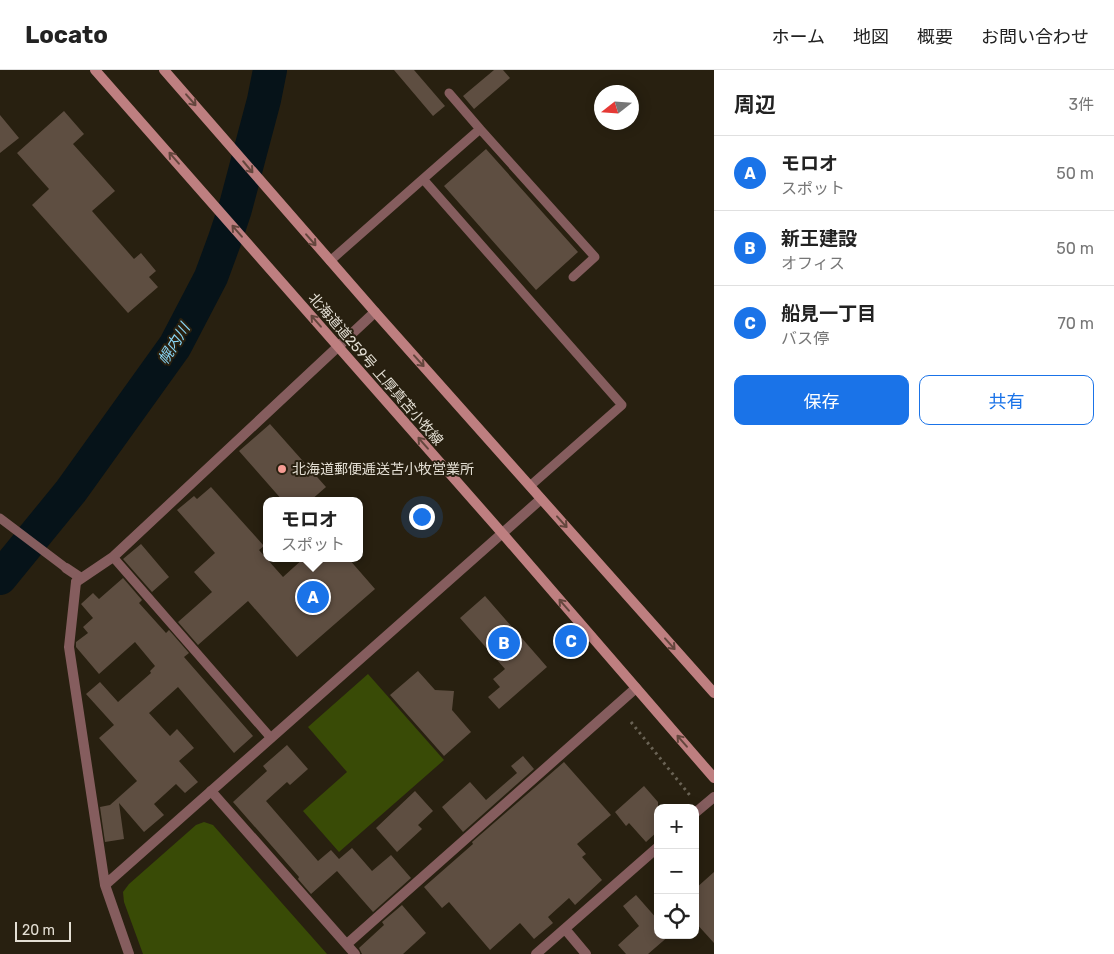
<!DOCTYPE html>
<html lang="ja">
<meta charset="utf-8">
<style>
body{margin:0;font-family:Rubik,"Noto Sans JP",sans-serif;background:#f6f6f6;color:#222}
.controls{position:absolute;right:15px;bottom:15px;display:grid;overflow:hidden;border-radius:10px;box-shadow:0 2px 12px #0003}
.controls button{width:45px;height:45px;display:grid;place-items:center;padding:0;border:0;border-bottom:1px solid #e0e0e0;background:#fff;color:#222;font:25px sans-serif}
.compass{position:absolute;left:594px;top:15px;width:45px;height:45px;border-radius:50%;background:#fff;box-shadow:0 2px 12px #0003;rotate:253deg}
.scale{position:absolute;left:15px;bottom:12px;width:56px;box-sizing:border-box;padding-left:5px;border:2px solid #e4dfd4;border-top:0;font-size:14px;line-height:18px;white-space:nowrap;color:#e4dfd4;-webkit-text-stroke:4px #282010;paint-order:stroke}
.you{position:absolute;left:421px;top:446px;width:18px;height:18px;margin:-12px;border:4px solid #fff;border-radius:50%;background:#1a73e8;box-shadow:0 0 0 8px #1a73e833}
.badge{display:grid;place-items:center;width:32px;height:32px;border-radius:50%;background:#1a73e8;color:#fff;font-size:16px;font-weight:700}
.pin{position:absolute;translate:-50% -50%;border:2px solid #fff;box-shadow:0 1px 5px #0006}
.popup{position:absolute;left:263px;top:427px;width:100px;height:65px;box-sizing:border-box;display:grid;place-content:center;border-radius:10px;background:#fff;filter:drop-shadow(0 1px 4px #0005);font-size:16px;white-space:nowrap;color:#767676}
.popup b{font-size:19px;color:#222}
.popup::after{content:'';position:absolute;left:50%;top:100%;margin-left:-10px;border:10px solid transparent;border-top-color:#fff}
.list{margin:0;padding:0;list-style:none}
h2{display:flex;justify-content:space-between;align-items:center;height:65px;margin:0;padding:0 20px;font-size:21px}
h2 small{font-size:16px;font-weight:400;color:#767676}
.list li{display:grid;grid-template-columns:32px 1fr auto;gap:15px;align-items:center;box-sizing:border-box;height:75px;padding:0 20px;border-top:1px solid #e0e0e0}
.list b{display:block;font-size:19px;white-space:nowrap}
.list p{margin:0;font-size:16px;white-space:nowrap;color:#767676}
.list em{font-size:16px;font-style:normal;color:#767676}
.actions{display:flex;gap:10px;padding:15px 20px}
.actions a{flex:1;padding:11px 0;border:1px solid #1a73e8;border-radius:10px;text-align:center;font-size:18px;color:#1a73e8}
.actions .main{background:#1a73e8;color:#fff}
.icon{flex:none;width:28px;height:28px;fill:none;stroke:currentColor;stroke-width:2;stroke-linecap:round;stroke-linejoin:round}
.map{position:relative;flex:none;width:714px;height:884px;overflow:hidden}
header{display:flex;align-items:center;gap:30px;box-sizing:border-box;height:70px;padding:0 25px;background:#fff;border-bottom:1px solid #e0e0e0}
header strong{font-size:24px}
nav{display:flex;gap:28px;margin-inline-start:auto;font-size:18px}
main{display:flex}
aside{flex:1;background:#fff}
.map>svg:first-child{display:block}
.green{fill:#394b06}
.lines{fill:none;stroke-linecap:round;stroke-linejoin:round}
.river{stroke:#061319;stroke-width:34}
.building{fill:#5e4e41}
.path{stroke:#6a6355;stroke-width:3;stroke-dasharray:2.5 4;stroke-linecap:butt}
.service{stroke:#855d5e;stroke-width:9}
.minor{stroke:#855d5e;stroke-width:10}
.tertiary{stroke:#855d5e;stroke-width:10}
.secondary{stroke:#be7f80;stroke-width:10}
.oneway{stroke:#64463d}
.poi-dot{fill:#f59c94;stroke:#282010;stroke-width:2}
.labels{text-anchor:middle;stroke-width:4;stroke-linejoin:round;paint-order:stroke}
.street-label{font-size:14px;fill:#e4dfd4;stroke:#282010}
.poi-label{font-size:14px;fill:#e4dfd4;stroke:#282010;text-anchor:start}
.water-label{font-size:15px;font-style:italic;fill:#89d6f6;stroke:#282010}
</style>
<header>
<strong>Locato</strong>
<nav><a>ホーム</a><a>地図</a><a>概要</a><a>お問い合わせ</a></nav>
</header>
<main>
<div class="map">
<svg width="714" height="884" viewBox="0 0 714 884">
<rect width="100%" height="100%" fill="#282010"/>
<!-- green -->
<path class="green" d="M368 604 444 690 339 782 303 741 347 702 308 657Z
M204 752 213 755 327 884H143L124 832 123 822 129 814 196 755Z"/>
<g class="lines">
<!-- river -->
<path class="river" d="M0 508 71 421 175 276 211 207 225 169 235 139 264 30 270 0"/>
</g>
<!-- building -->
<path class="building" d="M394 0H414L445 36 433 46Z
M494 0H503L510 8 474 39 463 26Z
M64 41 84 64 73 74 115 121 92 141 134 189 141 183 156 201 149 207 158 217 128 243 32 135 49 119 17 83Z
M0 45 19 68 0 83Z
M486 79 578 182 536 220 444 116Z
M270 354 326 417 310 431H283L239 381Z
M211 417 264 476 259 480 283 507 304 488H348L375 519 297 587 248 531 198 575 178 552 212 522 194 502 215 483 177 440 194 426 197 429Z
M141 474 169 507 152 522 123 489Z
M123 508 142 530 139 533 166 563 169 560 189 583 184 587 253 666 234 683 178 617 149 643 170 666 177 659 194 678 179 691 198 712 185 723 176 714 154 734 164 745 144 762 119 733 124 769 105 772 100 737 110 735 137 711 99 668 114 655 86 624 100 612 118 632 151 603 150 601 155 596 135 572 99 604 76 577V572L88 563 83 557 93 548 81 534 93 523 99 529Z
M485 526 547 597 499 639 488 627 500 617 493 609 505 599 460 548Z
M418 601 435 620 454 621 452 640 471 662 444 686 390 625Z
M287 675 308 699 290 715 287 712 266 731 318 791 331 780 339 789 352 778 372 801 391 785 411 808 373 842 337 801 311 824 298 809 299 807 233 732 267 701 263 696Z
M523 686 534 699 463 762 442 737 470 712 486 730 517 703 511 696Z
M564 692 611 745 577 774 586 784 582 787 602 810 575 835 569 828 548 847 553 853 534 869 520 853 490 880 449 832 442 838 424 817 473 774 472 772Z
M644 716 658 732V761L646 772 629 753 626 756 615 742Z
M415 721 433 741 418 755 422 759 397 782 376 758Z
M714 802V873L695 852V819Z
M636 825 658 850V865H670L648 884H626L618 875 639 856 623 836Z
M402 835 426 863 403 884H362L359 878 384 855 382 852Z"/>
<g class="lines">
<!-- path -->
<path class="path" d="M631 652 692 728"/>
<!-- service -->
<path class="service" d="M480 59 595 187 573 207
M423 109 480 59 449 23
M330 191 423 109 622 335 530 416
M0 448 66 498
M113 487 271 668"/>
<!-- minor -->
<path class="minor" d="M66 498 81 508
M76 512 113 487 375 242
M211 721 355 884
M695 743 714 727
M565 859 586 884
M347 874 636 618
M536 884 658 777"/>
<!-- tertiary -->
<path class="tertiary" d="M76 512 69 577 105 815 129 884
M105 815 541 429"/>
<!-- secondary -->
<path class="secondary" d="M95 0 502 463 714 708
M164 0 375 242 714 623"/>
</g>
<!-- one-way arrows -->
<defs><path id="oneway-shaft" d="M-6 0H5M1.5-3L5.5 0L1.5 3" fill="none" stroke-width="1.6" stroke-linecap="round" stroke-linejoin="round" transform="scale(1.25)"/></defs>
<g class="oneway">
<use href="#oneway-shaft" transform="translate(191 30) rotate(49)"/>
<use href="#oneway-shaft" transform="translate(174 88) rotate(-131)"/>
<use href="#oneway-shaft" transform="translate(248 97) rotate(50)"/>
<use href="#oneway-shaft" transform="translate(237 161) rotate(-131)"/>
<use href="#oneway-shaft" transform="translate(311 170) rotate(49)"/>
<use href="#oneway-shaft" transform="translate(316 251) rotate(-131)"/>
<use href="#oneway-shaft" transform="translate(419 291) rotate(48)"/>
<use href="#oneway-shaft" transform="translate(423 373) rotate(-131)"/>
<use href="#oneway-shaft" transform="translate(562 452) rotate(48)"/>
<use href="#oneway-shaft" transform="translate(564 535) rotate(-131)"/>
<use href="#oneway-shaft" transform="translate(670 574) rotate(48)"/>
<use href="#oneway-shaft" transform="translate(682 671) rotate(-131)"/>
</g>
<!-- markers -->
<circle class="poi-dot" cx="282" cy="399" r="5"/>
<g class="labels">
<!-- street labels -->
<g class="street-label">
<text transform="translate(376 299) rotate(49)" y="5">北海道道259号 上厚真苫小牧線</text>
</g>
<!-- poi labels -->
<g class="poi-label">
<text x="292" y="404">北海道郵便逓送苫小牧営業所</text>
</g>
<!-- water labels -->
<g class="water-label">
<text transform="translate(174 274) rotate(-58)" y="5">幌内川</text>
</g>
</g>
</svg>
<div class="controls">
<button>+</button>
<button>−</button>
<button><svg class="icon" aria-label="locate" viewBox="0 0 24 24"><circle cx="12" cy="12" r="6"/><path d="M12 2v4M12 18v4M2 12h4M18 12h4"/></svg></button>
</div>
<svg class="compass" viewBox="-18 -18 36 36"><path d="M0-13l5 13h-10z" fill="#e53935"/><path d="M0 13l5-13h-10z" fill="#767676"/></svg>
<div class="scale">20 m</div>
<div class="you"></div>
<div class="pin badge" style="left:313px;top:527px">A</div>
<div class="popup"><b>モロオ</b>スポット</div>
<div class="pin badge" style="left:504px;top:573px">B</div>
<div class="pin badge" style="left:571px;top:571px">C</div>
</div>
<aside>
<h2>周辺<small>3件</small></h2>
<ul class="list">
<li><span class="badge">A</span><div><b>モロオ</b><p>スポット</p></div><em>50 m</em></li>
<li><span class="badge">B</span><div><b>新王建設</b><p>オフィス</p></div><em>50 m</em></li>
<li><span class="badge">C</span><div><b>船見一丁目</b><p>バス停</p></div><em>70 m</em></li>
</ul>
<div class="actions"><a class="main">保存</a><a>共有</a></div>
</aside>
</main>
